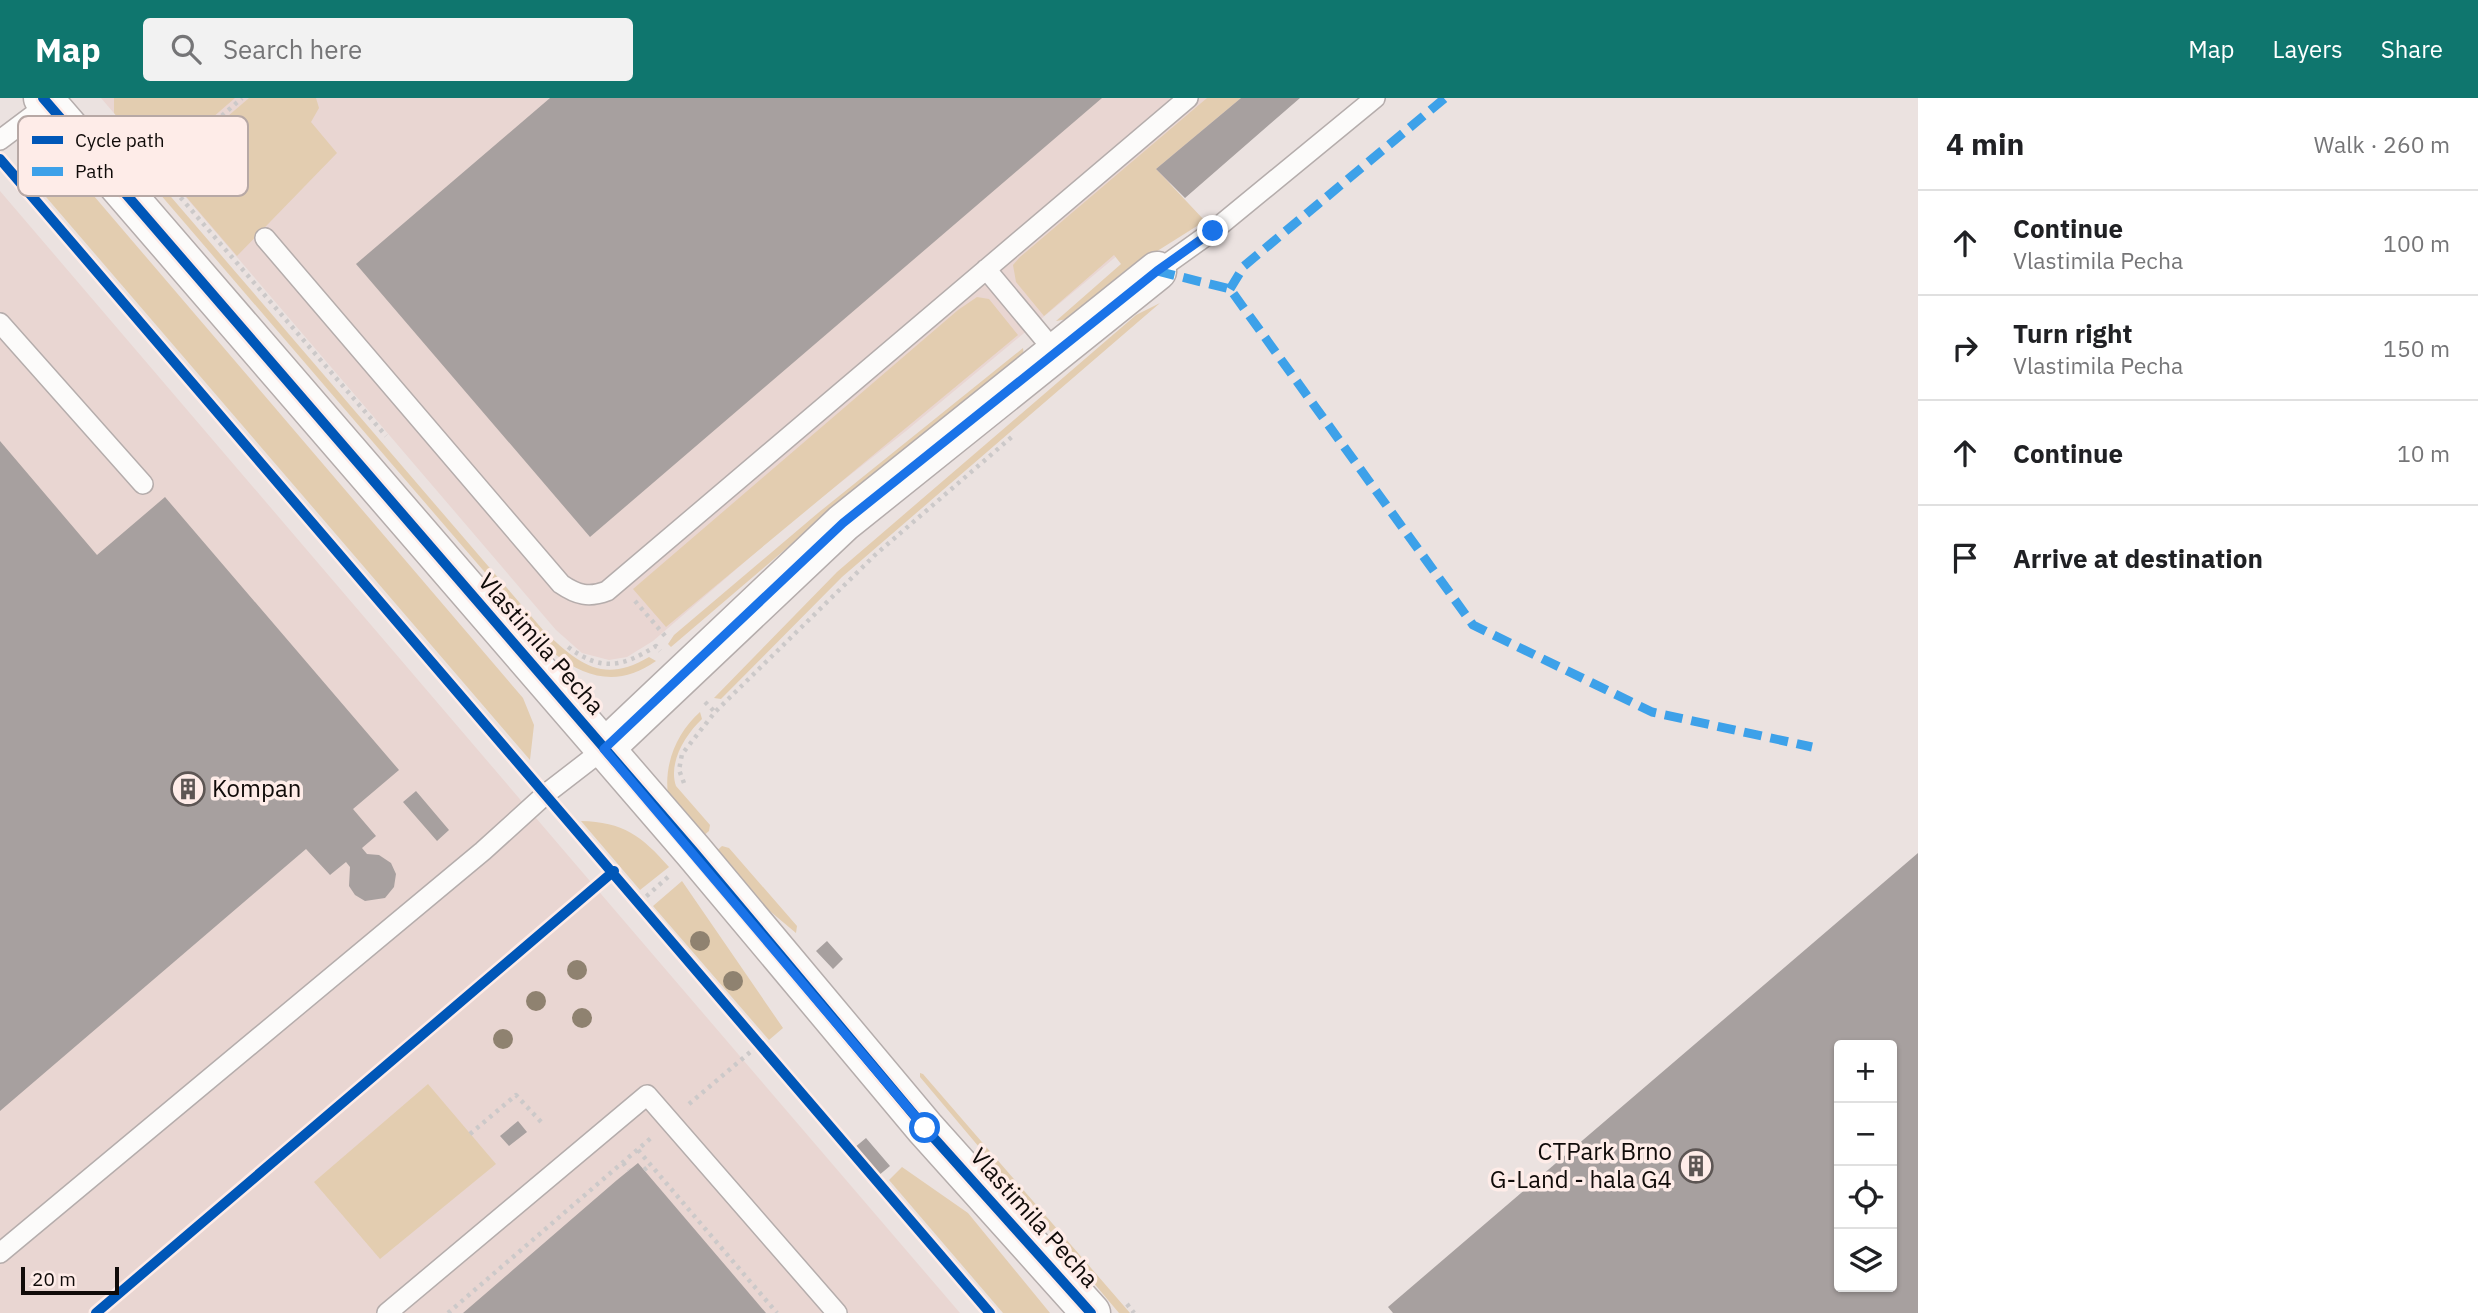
<!DOCTYPE html>
<meta charset="utf-8">
<style>
body{margin:0;font-family:"IBM Plex Sans",sans-serif;background:#f2f2f2;color:#202124}
.controls{position:absolute;right:21px;bottom:21px;display:grid;overflow:hidden;border-radius:7px;box-shadow:0 2px 5px #0004}
.controls button{width:63px;height:63px;display:grid;place-items:center;padding:0;border:0;border-bottom:2px solid #e0e0e0;background:#fff;color:#202124;font:35px sans-serif}
.scale{position:absolute;left:21px;bottom:18px;width:98px;box-sizing:border-box;padding-left:7px;border:4px solid #100b09;border-top:0;font-size:19px;line-height:24px;white-space:nowrap;color:#100b09;-webkit-text-stroke:5px #feece8;paint-order:stroke}
.stop{position:absolute;width:21px;height:21px;margin:-16px;border:5px solid #1a73e8;border-radius:50%;background:#fff}
.stop.end{background:#1a73e8;border-color:#fff;box-shadow:0 2px 7px #0008}
.list{margin:0;padding:0;list-style:none}
h2{display:flex;justify-content:space-between;align-items:center;height:91px;margin:0;padding:0 28px;font-size:30px}
h2 small{font-size:23px;font-weight:400;color:#757577}
.list li{display:grid;grid-template-columns:46px 1fr auto;gap:21px;align-items:center;box-sizing:border-box;height:105px;padding:0 28px;border-top:2px solid #e0e0e0}
.list b{display:block;font-size:26px;white-space:nowrap}
.list p{margin:0;font-size:23px;white-space:nowrap;color:#757577}
.list em{font-size:23px;font-style:normal;color:#757577}
.icon{flex:none;width:38px;height:38px;fill:none;stroke:currentColor;stroke-width:2;stroke-linecap:round;stroke-linejoin:round}
.map{position:relative;flex:none;width:1918px;height:1215px;overflow:hidden}
header{display:flex;align-items:center;gap:42px;box-sizing:border-box;height:98px;padding:0 35px;background:#0f766e;color:#fff}
header strong{font-size:33px}
nav{display:flex;gap:38px;margin-inline-start:auto;font-size:24px}
.search{width:490px;height:63px;background:#f2f2f2;display:flex;align-items:center;gap:18px;box-sizing:border-box;padding:0 24px;border-radius:7px;color:#757577;font-size:26px}
main{display:flex}
aside{flex:1;background:#fff}
.map>svg:first-child{display:block}
.built{fill:#e9d6d2}
.green{fill:#e3cdb0}
.building{fill:#a7a09f;fill-rule:evenodd}
.lines{fill:none;stroke-linecap:round;stroke-linejoin:round}
.service-casing{stroke:#b5adac;stroke-width:22}
.minor-casing{stroke:#b5adac;stroke-width:41}
.path{stroke:#ccc9c9;stroke-width:4.5;stroke-dasharray:3.5 5;stroke-linecap:butt}
.service{stroke:#fcfbfa;stroke-width:19}
.minor{stroke:#fcfbfa;stroke-width:38}
.quiet{stroke:#3da1e9;stroke-width:9;stroke-dasharray:18 9;stroke-linecap:butt}
.cycleway-casing{stroke:#feece8;stroke-width:15}
.cycleway{stroke:#0057b8;stroke-width:10}
.tree{fill:#8f8270}
.route{stroke:#1a73e8;stroke-width:9}
.labels{text-anchor:middle;stroke-width:7;stroke-linejoin:round;paint-order:stroke}
.street-label{font-size:24px;fill:#100b09;stroke:#feece8}
.poi-label{font-size:24px;fill:#100b09;stroke:#feece8;text-anchor:start}
.key{fill:#feece8;stroke:#b7a8a5;stroke-width:2}
.key-label{font-size:19px;fill:#100b09}
</style>
<header>
<strong>Map</strong>
<div class="search"><svg class="icon" aria-label="search" viewBox="0 0 24 24"><circle cx="10" cy="10" r="6"/><path d="M15 15l6 6"/></svg>Search here</div>
<nav><a>Map</a><a>Layers</a><a>Share</a></nav>
</header>
<main>
<div class="map">
<svg width="1918" height="1215" viewBox="0 0 1918 1215">
<rect width="100%" height="100%" fill="#ebe2e0"/>
<!-- built -->
<path class="built" d="M101 0H1271L1116 131 1130 147 906 333 798 418 653 543 627 559 609 562 582 555 556 532Z
M0 93 619 817 960 1215H0Z"/>
<!-- green -->
<path class="green" d="M114 0H235L158 67 114 15Z
M249 0H316L319 10 311 24 337 55 237 158 164 73Z
M1207 0H1241L1156 71 1205 123 1127 172 1068 221 1056 223 1121 166 1114 157 1044 218 1016 184 1013 167 1020 159Z
M117 36 543 532C578 565 602 587 649 559L656 563C621 588 588 582 555 556L135 67Z
M57 70 82 84 523 600 534 627 530 662 22 71Z
M977 199 989 201 1018 237 666 529 633 491 958 212Z
M1160 205 842 479 721 601 714 600 837 474 1136 217Z
M1023 250 1024 258 822 420 671 549 668 546 674 537 818 415Z
M700 614 702 621C685 637 668 665 676 688L710 727 709 733 694 746C686 735 675 722 671 709 660 675 674 637 700 614Z
M581 723C623 724 642 738 669 769L640 792Z
M722 748 729 750 797 828 796 835 708 761Z
M682 783 783 930 769 942 653 808Z
M920 975 923 976 1130 1215H1119L920 979Z
M428 986 496 1066 380 1161 314 1084Z
M902 1069 968 1115 1050 1215H1003L889 1082Z"/>
<!-- building -->
<path class="building" d="M550 0H1102L590 439 356 166Z
M1241 0H1300L1185 100 1156 71Z
M0 343 97 457 165 399 399 672 353 711 376 738 362 750 367 756 379 757 391 765 396 776 394 789 385 800 365 803 355 797 349 788 350 769 346 764 330 777 306 751 0 1013Z
M416 693 449 732 437 743 403 704Z
M1918 755V1215H1393L1388 1209ZM1839 947H1892V1189H1839Z
M827 843 843 861 833 871 816 853Z
M518 1023 527 1034 509 1048 500 1038Z
M866 1040 890 1068 878 1078 854 1050Z
M638 1065 766 1215H463L617 1082Z"/>
<g class="lines">
<defs>
<path id="service" d="M0 42 52 3
M265 140 561 486C577 497 589 500 607 493L1188 0
M986 171 1056 255
M1157 173 1213 133 1375 0
M0 225 143 386
M0 1155 483 753 547 695 604 651
M387 1215 647 997 837 1215"/>
<path id="minor" d="M43 0 694 754 925 1030 1091 1215
M604 651 843 425 1157 173"/>
</defs>
<!-- service casing -->
<use href="#service" class="service-casing"/>
<!-- minor casing -->
<use href="#minor" class="minor-casing"/>
<!-- path -->
<path class="path" d="M158 74 242 0
M175 93 386 338
M635 503 666 539
M568 549C602 574 622 569 656 548L660 553
M705 604 715 614
M684 685 679 672 682 656 715 614 875 457 1014 337
M640 804 668 779
M689 1006 761 945
M470 1036 516 997 543 1026
M638 1052 777 1215
M623 1065 629 1072
M644 1072 650 1067
M1127 1206 1134 1215
M448 1215 651 1040"/>
<!-- service -->
<use href="#service" class="service"/>
<!-- minor -->
<use href="#minor" class="minor"/>
<!-- quiet -->
<path class="quiet" d="M1157 173 1230 191 1473 527 1652 614 1812 649
M1230 191 1244 168 1445 0"/>
<defs>
<path id="cycleway" d="M43 0 694 754 925 1030 1091 1215
M0 61 990 1215
M96 1215 614 773"/>
</defs>
<!-- cycleway casing -->
<use href="#cycleway" class="cycleway-casing"/>
<!-- cycleway -->
<use href="#cycleway" class="cycleway"/>
</g>
<!-- trees -->
<g class="tree">
<circle cx="700" cy="843" r="10"/>
<circle cx="577" cy="872" r="10"/>
<circle cx="733" cy="883" r="10"/>
<circle cx="536" cy="903" r="10"/>
<circle cx="582" cy="920" r="10"/>
<circle cx="503" cy="941" r="10"/>
</g>
<g class="lines">
<!-- route -->
<path class="route" d="M925 1030 604 651 843 425 1157 173 1213 133"/>
</g>
<!-- icons -->
<defs>
<symbol id="building-ring" viewBox="-11 -11 22 22"><circle r="9.5" fill="#feece8" stroke="#5d5654" stroke-width="1.5"/><path d="M-4-6H4V6H1V3H-1V6H-4ZM-2.5-4.3h1.7v1.8h-1.7ZM.8-4.3h1.7v1.8H.8ZM-2.5-1h1.7V.8h-1.7ZM.8-1h1.7V.8H.8Z" fill="#5d5654"/></symbol>
</defs>
<g fill-rule="evenodd">
<use href="#building-ring" x="169" y="672" width="38" height="38"/>
<use href="#building-ring" x="1677" y="1049" width="38" height="38"/>
</g>
<g class="labels">
<!-- street labels -->
<g class="street-label">
<text transform="translate(541 546) rotate(49)" y="8">Vlastimila Pecha</text>
<text transform="translate(1034 1120) rotate(48)" y="8">Vlastimila Pecha</text>
</g>
<!-- poi labels -->
<g class="poi-label">
<text x="212" y="699">Kompan</text>
<text x="1672" y="1062" text-anchor="end">CTPark Brno<tspan x="1672" dy="28">G-Land - hala G4</tspan></text>
</g>
</g>
<!-- legend -->
<rect x="18" y="18" width="230" height="80" rx="10" class="key"/>
<rect x="32" y="38" width="31" height="8" fill="#0057b8"/>
<rect x="32" y="69" width="31" height="9" fill="#3da1e9"/>
<g class="key-label">
<text x="75" y="49">Cycle path</text>
<text x="75" y="80">Path</text>
</g>
</svg>
<div class="controls">
<button>+</button>
<button>−</button>
<button><svg class="icon" aria-label="locate" viewBox="0 0 24 24"><circle cx="12" cy="12" r="6"/><path d="M12 2v4M12 18v4M2 12h4M18 12h4"/></svg></button>
<button><svg class="icon" aria-label="layers" viewBox="0 0 24 24"><path d="M12 4l9 5-9 5-9-5zM3 14l9 5 9-5"/></svg></button>
</div>
<div class="scale">20 m</div>
<div class="stop" style="left:925px;top:1030px"></div>
<div class="stop end" style="left:1213px;top:133px"></div>
</div>
<aside>
<h2>4 min<small>Walk · 260 m</small></h2>
<ul class="list">
<li><svg class="icon" aria-label="ahead" viewBox="0 0 24 24"><path d="M12 20V5M6 11l6-6 6 6"/></svg><div><b>Continue</b><p>Vlastimila Pecha</p></div><em>100 m</em></li>
<li><svg class="icon" aria-label="right" viewBox="0 0 24 24"><path d="M7 20v-9h11M14 6l5 5-5 5"/></svg><div><b>Turn right</b><p>Vlastimila Pecha</p></div><em>150 m</em></li>
<li><svg class="icon" aria-label="ahead" viewBox="0 0 24 24"><path d="M12 20V5M6 11l6-6 6 6"/></svg><div><b>Continue</b></div><em>10 m</em></li>
<li><svg class="icon" aria-label="arrive" viewBox="0 0 24 24"><path d="M6 21V4h12l-3 4 3 4H6"/></svg><div><b>Arrive at destination</b></div></li>
</ul>
</aside>
</main>
